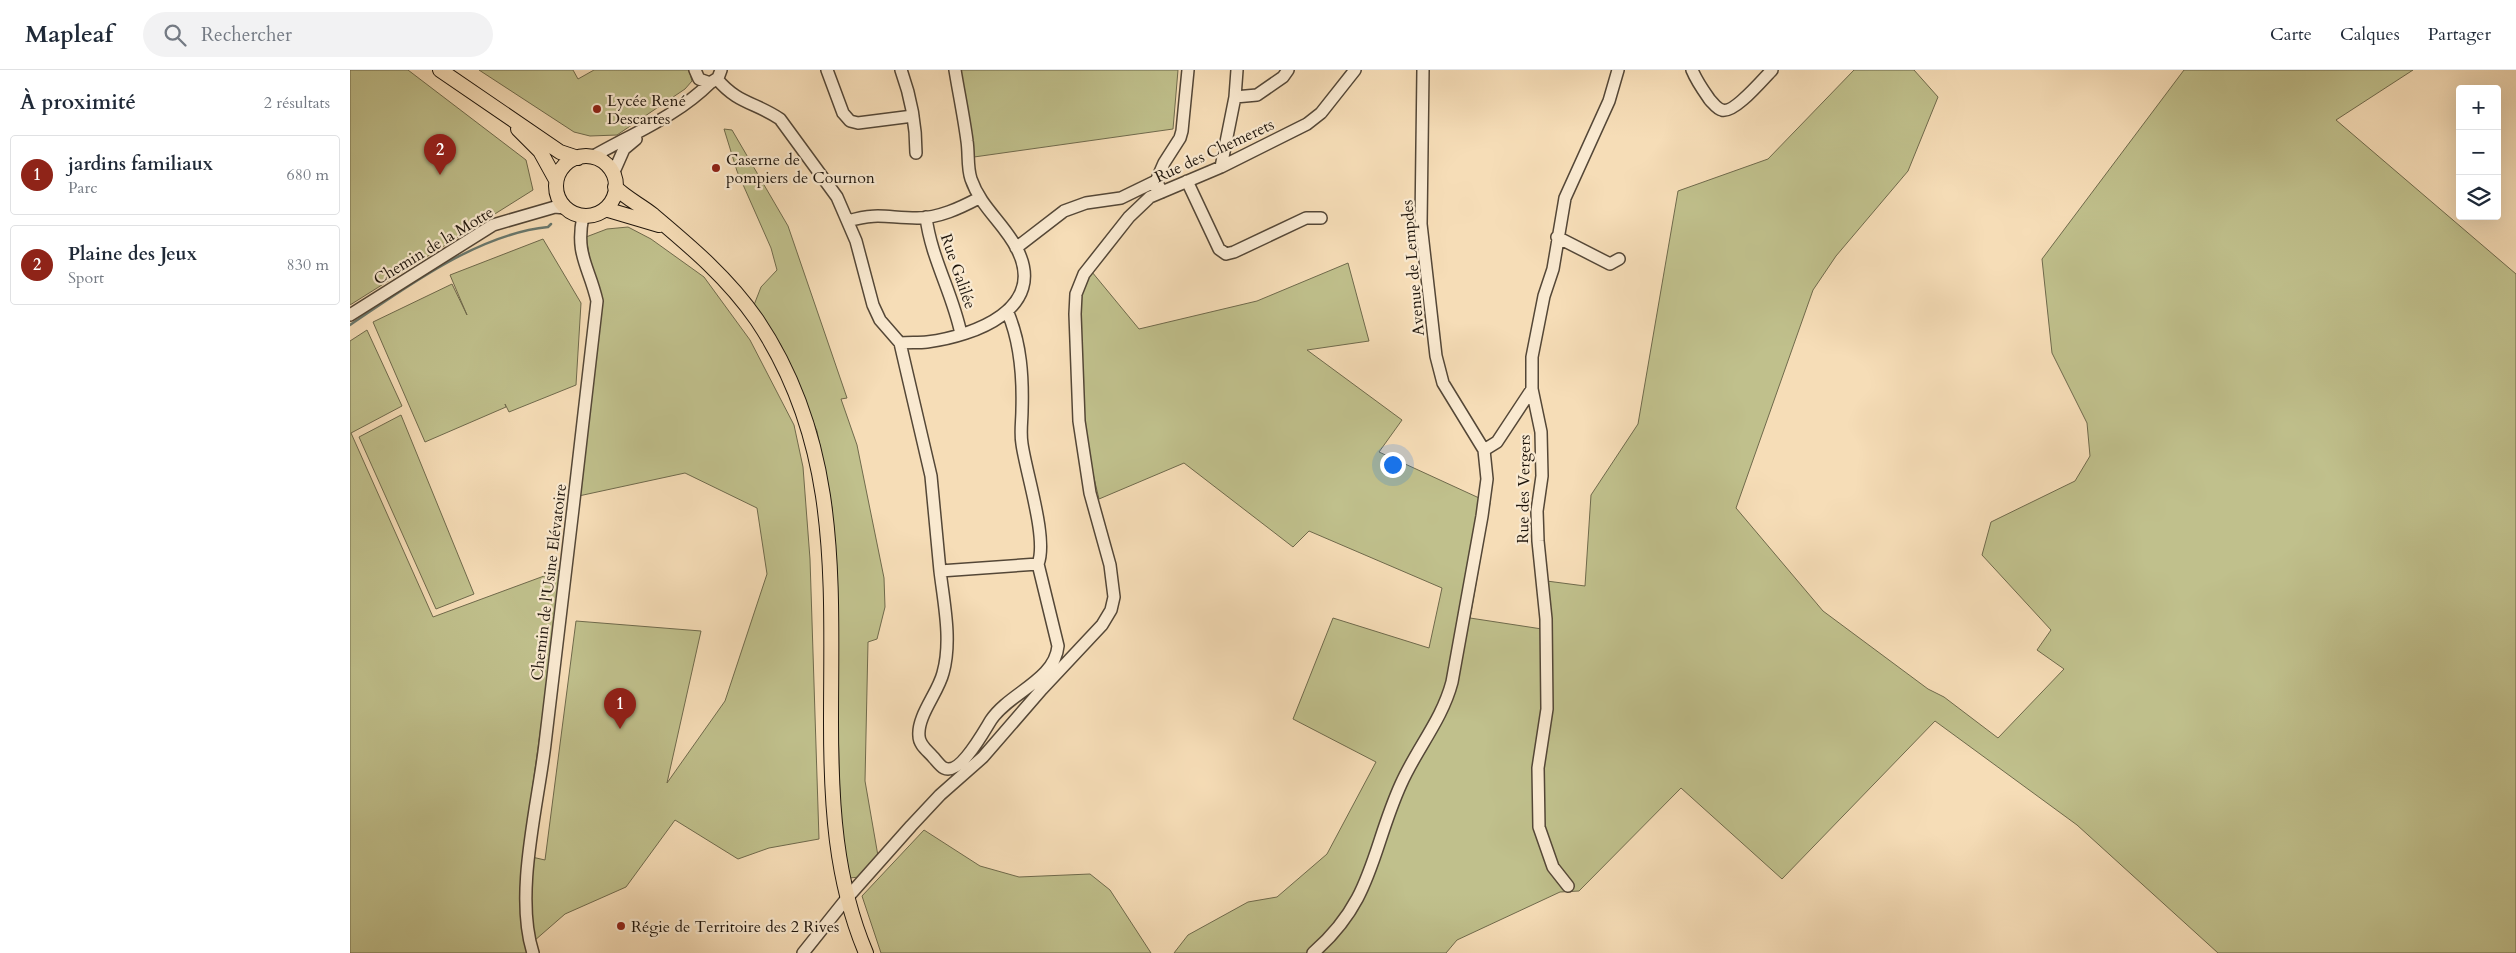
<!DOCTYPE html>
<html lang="fr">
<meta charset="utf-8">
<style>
body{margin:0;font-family:Cardo,serif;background:#f2f2f3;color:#1f2937}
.controls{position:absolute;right:15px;top:15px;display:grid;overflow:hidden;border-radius:5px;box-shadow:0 5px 20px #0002}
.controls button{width:45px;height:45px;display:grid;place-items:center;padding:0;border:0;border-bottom:1px solid #e0e1e3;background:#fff;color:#1f2937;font:25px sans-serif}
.you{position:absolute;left:1042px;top:394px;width:18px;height:18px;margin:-12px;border:4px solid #fff;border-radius:50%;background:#1a73e8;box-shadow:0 0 0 8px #1a73e833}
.badge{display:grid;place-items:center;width:32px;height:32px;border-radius:50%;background:#8f2418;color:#fff;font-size:16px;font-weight:700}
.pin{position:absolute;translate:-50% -41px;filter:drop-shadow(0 1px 2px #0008)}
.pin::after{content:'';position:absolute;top:26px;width:18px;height:15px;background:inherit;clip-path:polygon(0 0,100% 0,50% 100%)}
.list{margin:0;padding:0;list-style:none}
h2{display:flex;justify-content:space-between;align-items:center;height:65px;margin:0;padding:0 20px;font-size:21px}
h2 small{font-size:16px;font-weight:400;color:#747a83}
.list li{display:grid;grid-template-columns:32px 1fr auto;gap:15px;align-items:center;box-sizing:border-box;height:80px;margin:0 10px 10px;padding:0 10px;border:1px solid #e0e1e3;border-radius:5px}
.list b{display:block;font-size:19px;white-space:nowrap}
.list p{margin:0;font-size:16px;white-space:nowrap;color:#747a83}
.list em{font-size:16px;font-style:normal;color:#747a83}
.icon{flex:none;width:28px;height:28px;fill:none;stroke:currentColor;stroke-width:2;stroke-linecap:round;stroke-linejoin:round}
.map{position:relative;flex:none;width:2166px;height:883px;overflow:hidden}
header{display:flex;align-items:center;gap:30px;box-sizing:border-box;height:70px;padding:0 25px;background:#fff;border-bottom:1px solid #e0e1e3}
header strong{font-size:24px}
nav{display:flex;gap:28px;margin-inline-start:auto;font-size:18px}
.search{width:350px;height:45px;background:#f2f2f3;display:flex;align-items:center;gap:12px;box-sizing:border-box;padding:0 18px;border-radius:28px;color:#747a83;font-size:19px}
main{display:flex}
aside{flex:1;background:#fff}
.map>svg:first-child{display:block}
.green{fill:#c0c08c;stroke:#6f6a4c}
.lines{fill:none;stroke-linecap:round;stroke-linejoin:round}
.stream{stroke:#6a796e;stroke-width:2.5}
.minor-casing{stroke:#544737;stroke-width:14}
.major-casing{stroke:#1e150c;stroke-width:16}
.minor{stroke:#f9e9d0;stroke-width:11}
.major{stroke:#f6ddb7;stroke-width:14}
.poi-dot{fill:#8f2418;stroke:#f9e9d0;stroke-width:2}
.labels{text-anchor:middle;stroke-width:4.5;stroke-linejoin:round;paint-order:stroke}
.poi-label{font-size:16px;fill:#1e150c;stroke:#f9e9d0;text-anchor:start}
.street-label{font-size:16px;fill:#1e150c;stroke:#f9e9d0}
</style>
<header>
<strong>Mapleaf</strong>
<div class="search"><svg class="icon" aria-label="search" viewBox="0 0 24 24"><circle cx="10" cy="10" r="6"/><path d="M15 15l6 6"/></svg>Rechercher</div>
<nav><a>Carte</a><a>Calques</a><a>Partager</a></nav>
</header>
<main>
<aside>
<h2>À proximité<small>2 résultats</small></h2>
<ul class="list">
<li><span class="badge">1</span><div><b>jardins familiaux</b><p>Parc</p></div><em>680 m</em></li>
<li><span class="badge">2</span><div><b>Plaine des Jeux</b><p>Sport</p></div><em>830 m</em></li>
</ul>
</aside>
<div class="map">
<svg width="2166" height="883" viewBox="0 0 2166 883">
<rect width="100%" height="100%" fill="#f6ddb7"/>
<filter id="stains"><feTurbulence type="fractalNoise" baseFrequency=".004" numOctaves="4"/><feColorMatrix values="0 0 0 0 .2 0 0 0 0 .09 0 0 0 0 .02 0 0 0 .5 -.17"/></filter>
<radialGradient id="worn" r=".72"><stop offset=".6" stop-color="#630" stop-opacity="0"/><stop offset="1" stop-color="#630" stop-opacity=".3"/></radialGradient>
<!-- green -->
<path class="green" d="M0 0H58L176 90 183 120 0 235Z
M129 0H223L228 9 244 0H339L342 11 335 19 267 65 240 66 224 62Z
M609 0H828L823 59 624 87Z
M1504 0H1564L1588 27 1558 101 1486 186 1463 220 1386 438 1473 541 1578 619 1594 627 1648 668 1714 599 1687 580 1701 560 1632 485 1641 452 1725 411 1740 386 1737 353 1702 283 1692 189 1834 0H2063L1986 50 2166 204V883H1868L1727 755 1585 651 1432 809 1331 718 1229 821 1210 822 1107 870 1096 883H824L838 865 898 832 927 827 977 784 1026 692 943 649 983 548 1079 578 1092 518 959 461 943 477 834 393 749 429 737 379 730 287 732 214 742 202 789 259 907 231 998 193 1019 271 957 280 1052 350 1029 382 1140 433 1120 548 1192 559 1189 510 1235 516 1241 425 1288 354 1328 121 1418 89Z
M374 59 382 60 438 156 497 328 491 329 507 375 534 508 535 537 527 569 518 572 515 711 528 786 510 807 499 808 491 763 482 438 467 361 431 275 404 235 411 217 427 200 421 178 387 101Z
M278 157 301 169 354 207 400 270 444 355 453 397 460 489 469 769 419 778 388 789 325 750 276 817 215 844 184 871 187 883H0V271L17 260 52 336 1 363 83 547 213 499 173 785 195 790 226 551 351 561 317 713 375 631 417 504 407 438 335 403 224 427 247 231 236 167 257 159Z
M193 169 231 233 226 315 159 342 155 334 156 337 75 372 23 252 102 214 117 245 100 205Z
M51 345 124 524 86 539 9 367Z
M574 760 630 796 669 807 740 804 760 820 801 883H531L512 826Z"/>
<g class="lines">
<!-- stream -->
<path class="stream" d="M0 255C58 216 128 164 198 157L201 154"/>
<defs>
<path id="minor" d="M345 0 349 9 360 13 368 8 371 0
M477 0 493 43 500 51 508 53 563 46
M551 0C561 27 566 55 566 83
M1342 0C1347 12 1353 20 1360 30 1364 34 1367 39 1372 40 1384 44 1413 9 1422 0
M367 9C388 34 405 32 430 49L487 127 506 171 523 235 530 250 550 273C559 272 568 273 577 272 624 266 698 239 667 179 654 153 631 138 621 109 617 97 619 84 617 71 614 48 609 24 605 0
M885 27 907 25 933 7 938 0
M242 87C282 64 327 46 360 13
M871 97 885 27 887 0
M263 104 274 79 286 69
M837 111 869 179 876 184 884 182 956 148H971
M804 116 814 93 830 68 832 61 838 0
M576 147C581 188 603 224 611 264
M498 151C528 142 538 148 567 148 589 148 610 138 629 128
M1207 167 1260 194 1269 189
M666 178 714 141 736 133 771 128 806 111 812 122
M0 245 143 155 205 137 215 138
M550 273 581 406 590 501 688 494C698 469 676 403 672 374 670 363 672 351 672 340 673 307 671 274 658 243
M1134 380 1147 372 1182 319
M590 501C594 534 602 571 593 603 588 623 567 646 569 666 569 675 578 681 583 687 586 690 590 696 594 698 610 706 634 661 641 650 659 623 705 610 708 576L688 494
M1218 816 1203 797 1189 757 1188 698 1197 639 1196 549 1188 471 1187 441 1192 406 1191 362 1182 319V287L1194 226 1203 199 1215 128 1259 31 1268 0
M183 883C164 824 188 735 195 674 213 526 230 379 247 231 239 196 225 185 233 146
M453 883 497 828 561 756 590 725 633 687 692 619 752 555 761 540 764 527 760 495 740 423 729 351 725 244 726 224 734 204 779 147 800 127 871 97 957 54 971 43 1005 0
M963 883C1024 830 1021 780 1051 714 1067 678 1092 650 1102 612L1132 446 1137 409 1134 380 1093 313 1086 286 1071 154 1073 0"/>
<path id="major" d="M90 0 210 82 228 88
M168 59 190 81 206 110
M206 116a30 30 0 1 1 60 0a30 30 0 1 1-60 0Z
M265 117C277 129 291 135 303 145 341 177 378 208 407 250 491 375 481 510 481 653 481 732 485 810 516 883
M255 139 309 155"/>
</defs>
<!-- minor casing -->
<use href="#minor" class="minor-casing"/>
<!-- major casing -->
<use href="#major" class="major-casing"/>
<!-- minor -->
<use href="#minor" class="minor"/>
<!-- major -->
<use href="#major" class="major"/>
</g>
<!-- markers -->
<g class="poi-dot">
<circle cx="247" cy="39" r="5"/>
<circle cx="366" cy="98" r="5"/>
<circle cx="271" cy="856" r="5"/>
</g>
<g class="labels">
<!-- poi labels -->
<g class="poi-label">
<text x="257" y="36">Lycée René<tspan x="257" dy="18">Descartes</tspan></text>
<text x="376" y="95">Caserne de<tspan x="376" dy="18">pompiers de Cournon</tspan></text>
<text x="281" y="862">Régie de Territoire des 2 Rives</text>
</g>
<!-- street labels -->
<g class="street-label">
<text transform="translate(864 80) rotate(-25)" y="6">Rue des Chemerets</text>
<text transform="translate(83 175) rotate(-31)" y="6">Chemin de la Motte</text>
<text transform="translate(1062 198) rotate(-95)" y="6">Avenue de Lempdes</text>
<text transform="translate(609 201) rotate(71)" y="6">Rue Galilée</text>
<text transform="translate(1173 419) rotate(-89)" y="6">Rue des Vergers</text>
<text transform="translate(198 512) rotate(-83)" y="6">Chemin de l'Usine Elévatoire</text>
</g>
</g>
<rect width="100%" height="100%" filter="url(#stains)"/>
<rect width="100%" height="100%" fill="url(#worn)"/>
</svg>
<div class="controls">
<button>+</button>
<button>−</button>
<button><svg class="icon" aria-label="layers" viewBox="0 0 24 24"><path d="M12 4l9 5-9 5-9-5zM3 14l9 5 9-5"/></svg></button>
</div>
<div class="you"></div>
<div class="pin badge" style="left:270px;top:659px">1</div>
<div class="pin badge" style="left:90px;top:105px">2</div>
</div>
</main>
